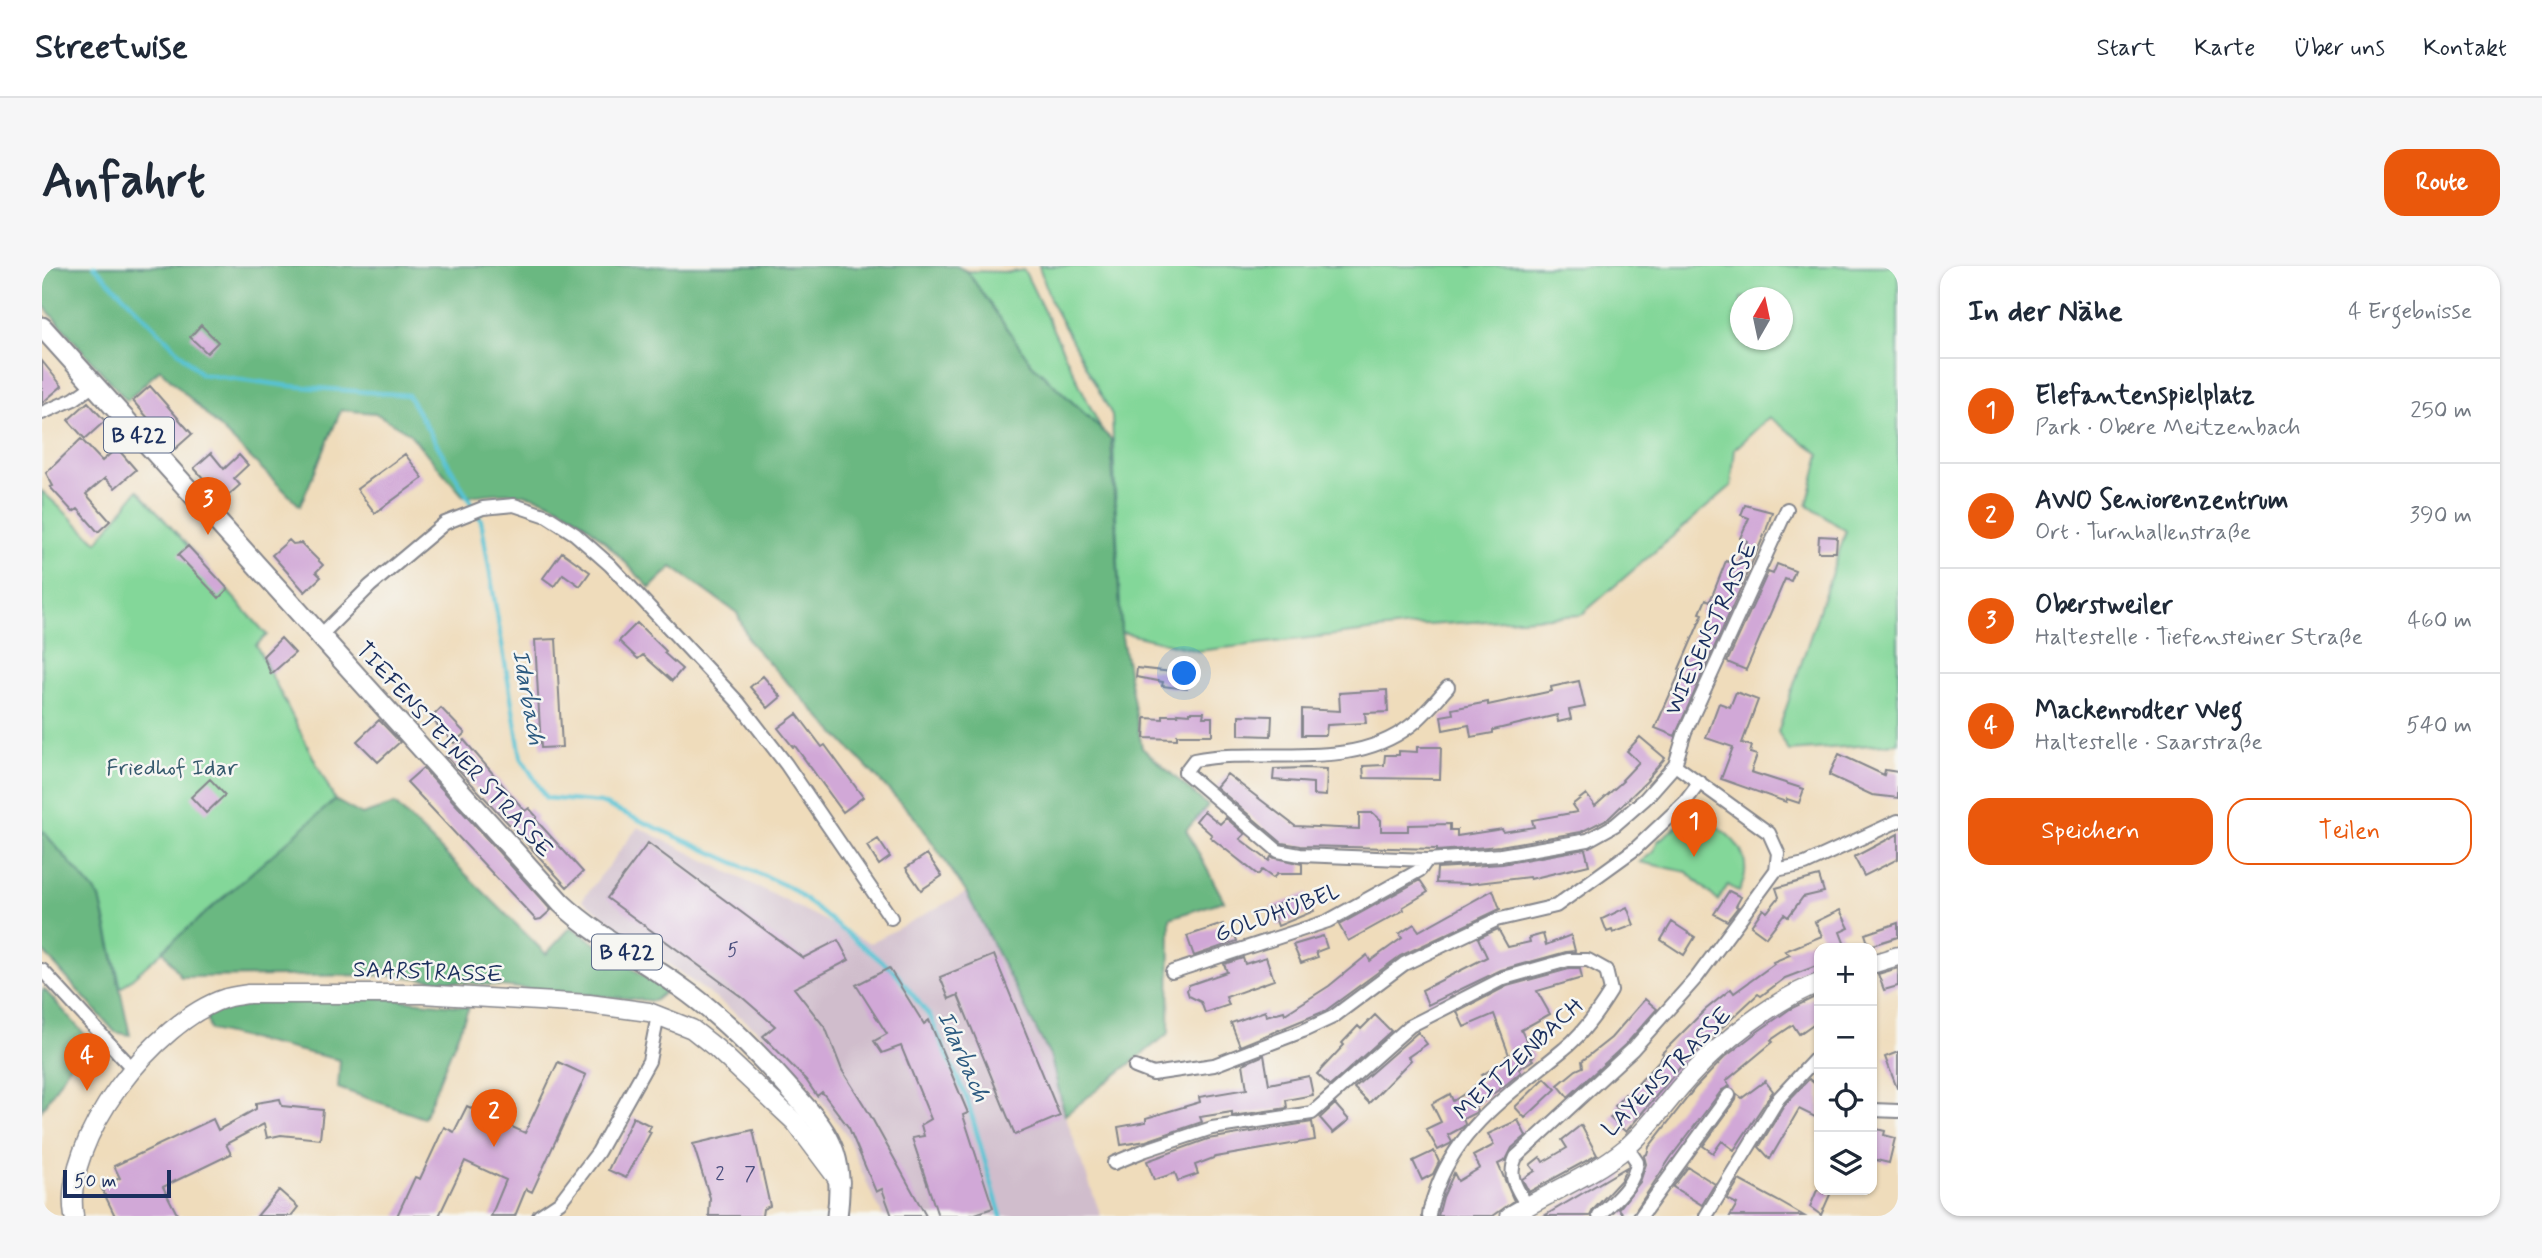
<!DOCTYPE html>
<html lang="de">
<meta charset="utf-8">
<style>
body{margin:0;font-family:Mynerve,sans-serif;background:#f6f6f7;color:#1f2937}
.controls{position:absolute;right:21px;bottom:21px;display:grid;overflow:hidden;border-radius:14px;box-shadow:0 2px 5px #0004}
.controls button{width:63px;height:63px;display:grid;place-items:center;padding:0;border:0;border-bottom:2px solid #e0e1e3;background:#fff;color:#1f2937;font:35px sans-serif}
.compass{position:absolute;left:1688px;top:21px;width:63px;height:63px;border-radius:50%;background:#fff;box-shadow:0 2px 5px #0004;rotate:9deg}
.scale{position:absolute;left:21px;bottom:18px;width:108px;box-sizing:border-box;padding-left:7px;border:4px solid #1b2f5e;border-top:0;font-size:19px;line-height:24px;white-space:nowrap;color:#1b2f5e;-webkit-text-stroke:5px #f6f6f2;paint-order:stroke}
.you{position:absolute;left:1143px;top:408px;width:24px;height:24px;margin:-18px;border:5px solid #fff;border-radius:50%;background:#1a73e8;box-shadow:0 0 0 10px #1a73e833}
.badge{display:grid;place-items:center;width:46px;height:46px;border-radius:50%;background:#ea580c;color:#fff;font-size:23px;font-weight:700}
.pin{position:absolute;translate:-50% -58px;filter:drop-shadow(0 2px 4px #0008)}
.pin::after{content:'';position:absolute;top:37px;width:24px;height:21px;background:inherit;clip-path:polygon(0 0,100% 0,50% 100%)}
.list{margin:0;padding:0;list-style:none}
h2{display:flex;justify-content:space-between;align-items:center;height:91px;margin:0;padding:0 28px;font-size:30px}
h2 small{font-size:23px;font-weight:400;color:#747a83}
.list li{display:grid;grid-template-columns:46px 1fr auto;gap:21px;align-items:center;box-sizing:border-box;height:105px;padding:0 28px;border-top:2px solid #e0e1e3}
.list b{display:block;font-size:26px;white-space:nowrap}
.list p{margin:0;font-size:23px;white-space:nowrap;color:#747a83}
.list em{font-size:23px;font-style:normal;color:#747a83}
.actions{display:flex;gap:14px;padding:21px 28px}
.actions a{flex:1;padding:16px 0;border:2px solid #ea580c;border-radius:21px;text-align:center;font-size:24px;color:#ea580c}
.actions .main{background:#ea580c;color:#fff}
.icon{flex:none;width:38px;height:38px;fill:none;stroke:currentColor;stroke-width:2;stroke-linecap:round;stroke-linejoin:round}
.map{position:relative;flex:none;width:1856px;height:950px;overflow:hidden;border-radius:21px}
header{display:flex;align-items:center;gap:42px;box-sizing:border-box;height:98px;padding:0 35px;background:#fff;border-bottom:2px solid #e0e1e3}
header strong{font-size:33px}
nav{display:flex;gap:38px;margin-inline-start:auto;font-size:24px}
.intro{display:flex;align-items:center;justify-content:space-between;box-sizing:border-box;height:168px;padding:0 42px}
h1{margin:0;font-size:49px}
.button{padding:18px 32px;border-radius:21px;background:#ea580c;color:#fff;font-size:24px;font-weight:700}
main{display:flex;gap:42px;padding:0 42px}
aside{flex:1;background:#fff;border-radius:21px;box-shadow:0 2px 5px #0004}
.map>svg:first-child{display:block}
.industrial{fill:#d0bdcc}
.green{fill:#83d799;stroke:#4f837c;stroke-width:2;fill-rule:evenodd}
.forest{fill:#6ab881;stroke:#427470;stroke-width:2}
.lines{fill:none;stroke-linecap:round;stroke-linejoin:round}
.stream{stroke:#57c2d3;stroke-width:4.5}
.building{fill:#d1a8d7}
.street-casing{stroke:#85868c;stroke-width:16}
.secondary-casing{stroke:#85868c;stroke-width:21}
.primary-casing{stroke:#85868c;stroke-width:23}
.street{stroke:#fff;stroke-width:12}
.secondary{stroke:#fff;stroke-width:18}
.primary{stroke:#fff;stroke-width:19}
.labels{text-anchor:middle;stroke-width:5;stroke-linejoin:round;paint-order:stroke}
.number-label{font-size:19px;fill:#484d7c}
.shield{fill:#f6f6f2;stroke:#5d6b8a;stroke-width:2}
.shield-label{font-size:21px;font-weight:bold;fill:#1b2f5e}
.street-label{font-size:23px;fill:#1b2f5e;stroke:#f6f6f2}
.park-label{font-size:23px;fill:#35596d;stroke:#f6f6f2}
.water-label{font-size:24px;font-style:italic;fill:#2d5b81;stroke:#f6f6f2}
</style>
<header>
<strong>Streetwise</strong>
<nav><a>Start</a><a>Karte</a><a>Über uns</a><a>Kontakt</a></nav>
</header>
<div class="intro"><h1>Anfahrt</h1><a class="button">Route</a></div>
<main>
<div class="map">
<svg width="1856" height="950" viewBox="0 0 1856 950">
<rect width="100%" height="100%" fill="#f6f6f2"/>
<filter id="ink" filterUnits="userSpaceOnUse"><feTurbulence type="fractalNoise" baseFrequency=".0143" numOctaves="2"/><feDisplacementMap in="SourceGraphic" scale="14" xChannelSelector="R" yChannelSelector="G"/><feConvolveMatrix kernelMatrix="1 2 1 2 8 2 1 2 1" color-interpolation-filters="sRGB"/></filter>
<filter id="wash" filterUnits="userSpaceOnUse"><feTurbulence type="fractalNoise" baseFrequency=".00686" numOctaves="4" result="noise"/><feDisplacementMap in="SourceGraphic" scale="28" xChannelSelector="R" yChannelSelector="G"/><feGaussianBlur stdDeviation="1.57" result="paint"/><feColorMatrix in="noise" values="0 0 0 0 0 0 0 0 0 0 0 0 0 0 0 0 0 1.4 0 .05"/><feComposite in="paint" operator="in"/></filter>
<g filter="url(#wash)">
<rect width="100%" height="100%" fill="#efdcbb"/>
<!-- industrial -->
<path class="industrial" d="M596 561 828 677 925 626 1009 792 1023 849 1059 950H841L830 929 804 868 764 814 712 761 540 634Z"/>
<!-- green -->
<path class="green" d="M997 0H1856V477L1747 485 1736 466 1804 265 1765 239 1778 188 1727 151 1693 183 1689 220 1539 349 1370 360 1156 385 1079 366 1070 149 1009 36ZM1699 32H1741V74H1699Z
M982 4 1059 163 989 97 925 5 969 6Z
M96 224 225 369 214 379 293 534 79 722 58 632 0 564V225L55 276Z
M1653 546C1683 565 1718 585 1697 626L1686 619 1676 635 1645 606 1598 596 1611 586 1616 575Z"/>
<!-- forest -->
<path class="forest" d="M0 0H914L925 5 989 97 1069 173 1079 366 1100 482 1166 540 1144 564 1182 635 1128 652 1127 767 1023 849 1009 792 924 626 875 554 708 377 695 347 630 301 608 322C573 287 537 240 486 229 465 225 442 228 422 231L367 167 333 147 299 144 258 240 118 103 85 135 0 38Z
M293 534 320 549 353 538 504 688 529 661 624 725 612 735 345 709 139 711 121 684Z
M0 564 58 632 88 769 73 766 0 684Z
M2 723 45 771 0 844V726Z
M332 731 427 741 382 852 296 822 298 794 168 764 164 749 204 733Z"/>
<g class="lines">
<!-- stream -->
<path class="stream" d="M52 0 159 108 247 120 366 129 439 254 479 491 504 532 559 537 749 622 853 706 888 751 925 833 959 950"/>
</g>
<g id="blocks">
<!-- building -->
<path class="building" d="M159 59 176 76 165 87 148 71Z
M0 95 20 120 0 137Z
M108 120 150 168 133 183 91 135Z
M46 136 63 155 43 173 26 154Z
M39 173 60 195 75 182 94 204 73 222 63 212 44 228 68 255 56 266 36 243 31 246 8 221 11 220 4 207Z
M169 187 182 203 197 189 206 199 192 212 198 219 181 234 152 202Z
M363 188 381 212 333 247 315 223Z
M1703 239 1730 246 1724 265 1633 470 1613 462 1639 404 1637 403 1661 348 1658 347 1664 333 1668 335 1684 295 1695 299 1705 275 1698 272 1707 252 1699 249Z
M1777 270 1795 271 1794 286H1776Z
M247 274 251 278 259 277 281 299 274 306 279 311 263 326 230 289Z
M146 280 186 323 177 332 136 289Z
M520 286 548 306 538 320 521 308 512 320 501 312Z
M1735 298 1753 305 1749 315 1743 313 1704 404 1685 396 1726 306 1731 308Z
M595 357 624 385 622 387 640 403 630 415 601 389 596 393 577 375Z
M239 372 253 387 229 408 221 390Z
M514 373 520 481 499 482 493 374Z
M1095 402 1147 408 1145 423 1120 420 1121 416 1094 411Z
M721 410 739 431 726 442 708 421Z
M1537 415 1543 441 1527 444 1529 453 1516 456 1515 449 1451 464V467L1429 471 1427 459 1401 464 1399 450 1411 448 1410 443 1446 436V439L1510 425 1509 421Z
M1345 424 1346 446 1323 447 1324 457 1285 459 1284 469H1260V443L1298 445 1297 427Z
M1694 426 1716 434 1700 477 1710 480 1708 487 1715 489 1709 506 1762 523 1757 537 1745 533 1744 536 1679 513 1691 481 1664 472 1677 437 1688 441Z
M399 442 423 467 412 477 389 452Z
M1148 446H1162L1161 451H1170V469H1135V473L1102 472 1103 452 1121 453V449H1136L1135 447 1148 448Z
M755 448 780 481 783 479 821 531 801 546 753 480 751 481 736 462Z
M1197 449 1230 450 1229 470 1197 469Z
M337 454 358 476 336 496 315 475Z
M1598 471 1623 492 1605 513 1606 514 1567 552 1539 566 1458 580 1395 585V583L1259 580 1240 577 1174 521 1185 508 1253 560 1317 563V547H1331L1339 554V565H1366V559L1408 558V564H1415V570L1460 563 1461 566 1492 561 1490 554 1535 546 1530 539 1544 528 1553 540 1581 515 1580 514 1597 496 1585 485Z
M422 474 483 545 487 542 495 551 493 553 541 606 525 621 404 490Z
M1375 481H1399L1398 513 1322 512 1321 500 1342 499 1343 489H1357V485L1375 486Z
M1797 488 1842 509 1843 504 1856 506V532L1830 529 1787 509Z
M381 502 509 644 499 653 494 654 365 516Z
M1263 502 1285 503 1284 530 1271 529V517L1231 514 1232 503Z
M168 513 183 529 164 547 149 531Z
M1162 545 1178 558 1184 552 1203 568 1198 573 1227 595 1229 591 1260 598V608H1235L1231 612 1220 604 1216 609 1168 571 1170 569 1154 555Z
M1856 568V593L1822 610 1812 591Z
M836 573 848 591 837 599 825 580Z
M606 577 761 692 796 674 807 694 752 722 784 763 800 804 827 847 884 950H850L840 923 834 926 807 862 780 826 775 830 764 814 721 770 733 760 701 732 565 632Z
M1543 583 1547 599 1488 613 1487 611 1427 618 1394 617 1395 602 1460 598Z
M885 588 900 610 879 624 864 602Z
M1777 610 1782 626 1761 631 1746 651 1742 648 1724 671 1709 660 1721 643 1725 646 1737 631 1734 622Z
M1378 614 1386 626 1361 641 1362 644 1306 675 1297 659Z
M1451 624 1458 643 1358 690 1283 745 1198 780 1189 757 1223 745 1224 750 1242 745 1243 748 1287 720 1325 689 1328 695 1360 672 1357 668 1372 658 1377 665Z
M1687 625 1699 631 1694 640 1696 641 1685 655 1672 648Z
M1265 627 1272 645 1236 660 1229 641Z
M1585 641 1592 659 1571 667 1570 664 1565 666 1560 653Z
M1798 644 1807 662 1798 666 1804 682H1777V699L1743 712 1719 730 1716 728 1640 799 1584 866 1568 852 1576 843 1573 840 1583 828 1585 830 1622 789 1620 787 1663 744 1689 723 1692 727 1732 698 1731 696 1748 689 1743 685 1780 670 1773 656Z
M1630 656 1653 671 1642 689 1619 674Z
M1856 657V671L1827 680 1823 668Z
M1181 658 1186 672 1193 669 1195 675 1152 690 1145 670Z
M1456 663 1466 681 1488 676 1487 672 1501 668 1504 679 1529 669 1533 685 1524 686 1459 704 1386 739 1380 724 1445 691 1436 672Z
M1281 670 1285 682 1274 686 1276 691 1259 697 1251 679Z
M952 689 1018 850 973 869 916 729 907 733 898 711Z
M1224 691 1232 714 1184 731 1187 739 1163 747 1159 736 1147 730 1145 724 1147 719 1185 706 1182 698 1201 692 1203 698Z
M847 702 882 758 887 754 926 847 921 849 951 942 927 950H896L870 872 882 870 879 859 889 853 859 780 840 787 832 775 845 768 814 719Z
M1856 702V720L1842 724 1836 708Z
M1527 703H1538L1540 712 1495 725 1508 748 1479 764 1492 790 1489 792 1491 794 1477 803 1479 806 1466 817 1433 841 1435 845 1433 847 1421 853 1423 858 1421 861 1406 869 1410 876 1408 878 1396 884 1384 863 1399 856 1390 838 1408 828 1411 835 1433 821 1432 820 1443 813 1440 809 1466 793 1464 790 1467 789 1452 748 1422 761 1415 746 1465 720Z
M1777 729V754L1757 768 1751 759 1729 774 1731 776 1684 815 1688 820 1680 824 1629 891 1590 950H1583L1577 943 1598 916 1604 898 1602 890 1605 888 1607 881 1653 822 1683 791 1715 766 1748 743Z
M1603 733 1615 743 1585 777 1526 831 1516 819 1534 804 1541 801 1540 795 1569 772Z
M1333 749 1349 765 1288 820 1275 808 1302 779 1300 777 1316 760 1319 763Z
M1376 766 1385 778 1366 791 1369 794 1327 837 1312 822Z
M1856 786V822H1855L1843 791Z
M1222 789 1227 818 1267 810 1271 829 1244 834 1245 842 1190 850V846L1158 851 1160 856 1104 875 1079 879 1076 861 1104 856V852L1158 836 1157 831 1205 823 1201 798Z
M516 796 544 809 490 926 484 923 473 950H449L464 914 423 895 397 950H355L373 911 378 913 402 861 412 866 425 840 483 867Z
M1503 812 1514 823 1483 852 1473 841Z
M1767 813 1777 821V853L1757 843 1728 893 1717 881 1743 838Z
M1723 815 1731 825 1692 884 1680 875 1671 887 1661 880 1694 834 1695 828 1700 832Z
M238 833 240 840 281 844 278 873 239 869 225 872 222 858 184 878 189 888 121 921 136 950H73L59 921 78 912 72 900 171 853 176 864 214 843V837Z
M1293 838 1307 854 1291 867 1278 852Z
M591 851 609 860 606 865 609 866 584 912 566 904Z
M1476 854 1484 870 1470 882 1464 894 1456 898 1472 935 1451 950H1396L1401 931 1412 907 1416 915 1438 902 1431 890 1452 879 1446 868Z
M1270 856 1273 874 1174 891 1153 899 1156 908 1136 915 1133 907 1112 914 1105 895 1166 873Z
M1539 859 1555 889 1487 926 1480 913 1493 905 1488 899 1498 891 1501 896 1525 882 1520 874Z
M1830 862 1843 865 1842 869 1853 872 1847 897 1830 893Z
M711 864 728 940 721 943 720 950H667L668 932 651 878Z
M1392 885 1397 896 1391 908 1380 914 1371 895Z
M1585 901 1579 914 1551 944 1548 950H1502Z
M1646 901 1673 918 1660 939 1631 921Z
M1697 914 1736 935 1762 950H1688L1695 938 1685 933Z
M237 924 256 941 249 950H215Z
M1775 924H1790L1779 949 1768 941Z"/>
</g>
</g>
<g filter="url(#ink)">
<use href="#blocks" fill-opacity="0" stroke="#85868c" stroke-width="2"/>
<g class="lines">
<defs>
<path id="street" d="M0 147 32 133 52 119
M278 370 328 320 403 257 441 242 472 239 505 250 533 268 568 299 696 436 744 498 849 652
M1406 421C1394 434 1382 450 1368 460 1307 507 1223 480 1152 494L1143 506 1236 585 1258 589 1385 594 1459 589 1546 574 1573 559 1603 533 1633 499 1727 567 1736 587 1734 604 1655 711 1591 783 1474 891C1465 911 1475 922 1485 940
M1633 499 1643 466 1745 243
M1734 604 1763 598 1856 555
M0 704 91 803
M1130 706 1286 655 1378 604 1385 594
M1093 801 1111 808 1172 799 1261 765 1291 751 1362 698 1454 654 1514 640 1593 583 1643 536 1658 516
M1830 844 1856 845
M1072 897 1101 885 1170 862 1270 847 1368 760 1462 712 1526 694H1546L1564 704 1569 725C1556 746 1541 768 1522 783 1473 824 1420 857 1396 919 1392 930 1388 939 1387 950
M497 950 518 936 556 886 607 795 616 749
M1557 950C1574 933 1592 920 1595 896L1585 881
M1599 950 1687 829
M1664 950 1736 833 1777 789"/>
<path id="secondary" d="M1830 698 1856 690
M32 950C19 874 113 755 184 732 191 730 199 729 206 728H380L547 738 607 746 650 763 674 782 753 856 798 916
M1468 950C1506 927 1550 910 1584 882 1607 863 1627 832 1648 810 1680 775 1733 733 1777 717"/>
<path id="primary" d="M0 61 519 637C554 670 598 692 637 720 676 747 711 782 743 818 785 865 804 882 795 950"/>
</defs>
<!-- street casing -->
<use href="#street" class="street-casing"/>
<!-- secondary casing -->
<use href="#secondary" class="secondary-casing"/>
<!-- primary casing -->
<use href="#primary" class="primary-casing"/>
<!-- street -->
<use href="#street" class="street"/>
<!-- secondary -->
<use href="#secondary" class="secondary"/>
<!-- primary -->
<use href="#primary" class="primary"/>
</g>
</g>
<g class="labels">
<!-- number labels -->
<g class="number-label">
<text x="691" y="690">5</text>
<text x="678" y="914">2</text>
<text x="708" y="914">7</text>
</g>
<!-- shield labels -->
<g class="shield">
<rect x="62" y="151.5" width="70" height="35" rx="5"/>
<rect x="550" y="668.5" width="70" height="35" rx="5"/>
</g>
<g class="shield-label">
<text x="97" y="176">B 422</text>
<text x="585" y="693">B 422</text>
</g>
<!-- street labels -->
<g class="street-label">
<text transform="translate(1668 362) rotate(-65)" y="8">WIESENSTRASSE</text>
<text transform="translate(413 483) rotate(48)" y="8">TIEFENSTEINER STRASSE</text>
<text transform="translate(1235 646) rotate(-20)" y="8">GOLDHÜBEL</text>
<text transform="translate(386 705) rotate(2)" y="8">SAARSTRASSE</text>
<text transform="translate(1476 792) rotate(-43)" y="8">MEITZENBACH</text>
<text transform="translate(1624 805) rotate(-45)" y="8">LAYENSTRASSE</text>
</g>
<!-- park labels -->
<g class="park-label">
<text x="130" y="509">Friedhof Idar</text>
</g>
<!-- water labels -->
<g class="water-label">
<text transform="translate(487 431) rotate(80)" y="8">Idarbach</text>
<text transform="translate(922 790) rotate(66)" y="8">Idarbach</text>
</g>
</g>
</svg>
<div class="controls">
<button>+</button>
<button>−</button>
<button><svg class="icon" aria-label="locate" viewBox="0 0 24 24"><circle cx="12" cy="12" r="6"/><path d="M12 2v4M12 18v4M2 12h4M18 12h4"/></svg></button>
<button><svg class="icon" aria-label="layers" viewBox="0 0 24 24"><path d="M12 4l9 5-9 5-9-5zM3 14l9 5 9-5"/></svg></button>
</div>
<svg class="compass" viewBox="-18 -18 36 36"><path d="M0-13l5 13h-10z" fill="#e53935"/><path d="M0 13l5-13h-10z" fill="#747a83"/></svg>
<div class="scale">50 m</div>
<div class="you"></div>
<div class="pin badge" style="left:1652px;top:591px">1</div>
<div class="pin badge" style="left:452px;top:881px">2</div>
<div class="pin badge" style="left:166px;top:269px">3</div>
<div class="pin badge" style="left:45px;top:825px">4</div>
</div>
<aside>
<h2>In der Nähe<small>4 Ergebnisse</small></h2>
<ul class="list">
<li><span class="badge">1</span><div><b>Elefantenspielplatz</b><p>Park · Obere Meitzenbach</p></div><em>250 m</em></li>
<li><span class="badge">2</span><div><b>AWO Seniorenzentrum</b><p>Ort · Turnhallenstraße</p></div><em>390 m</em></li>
<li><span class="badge">3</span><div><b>Oberstweiler</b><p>Haltestelle · Tiefensteiner Straße</p></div><em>460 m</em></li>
<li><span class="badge">4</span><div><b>Mackenrodter Weg</b><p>Haltestelle · Saarstraße</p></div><em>540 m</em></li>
</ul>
<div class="actions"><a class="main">Speichern</a><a>Teilen</a></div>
</aside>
</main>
